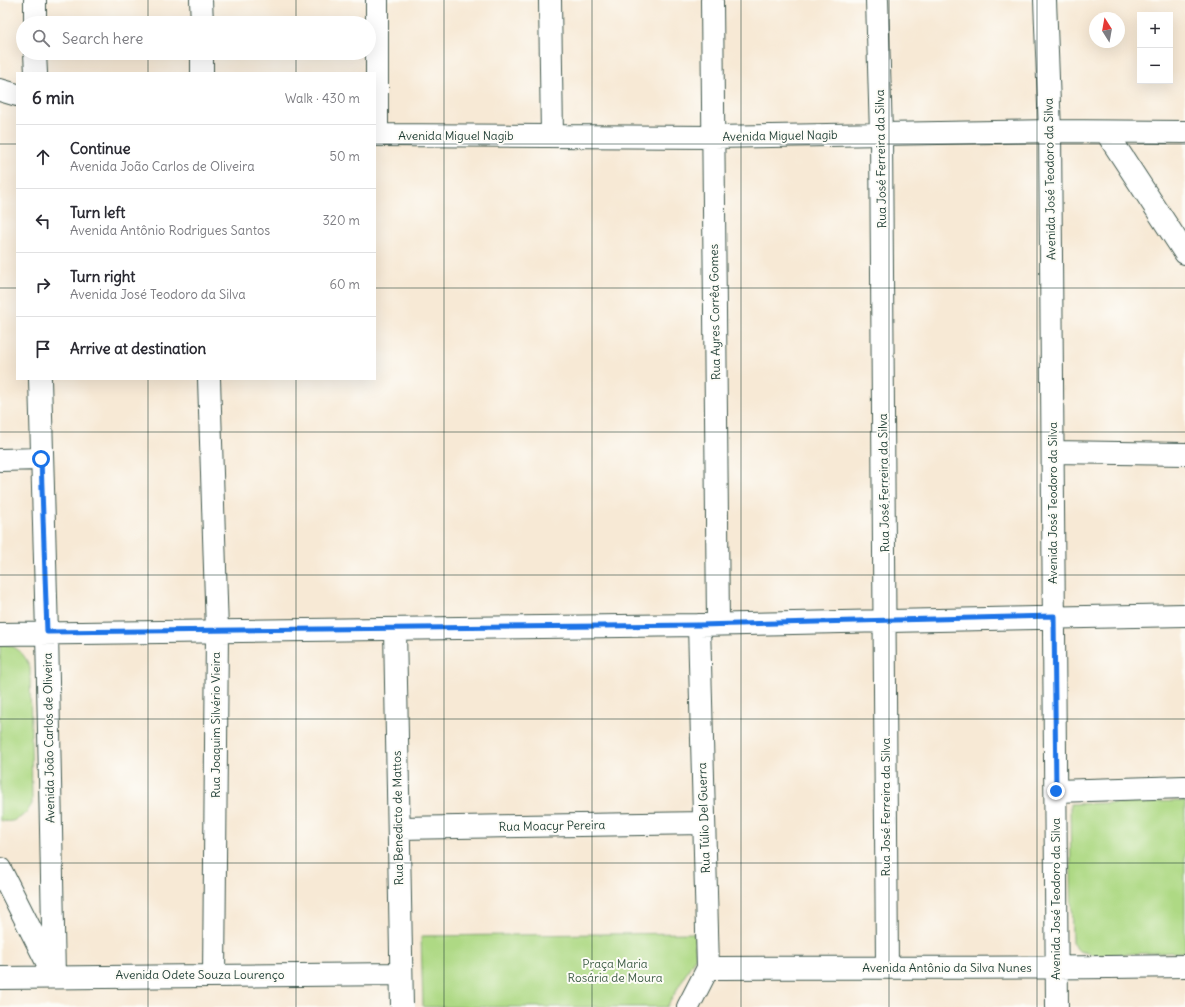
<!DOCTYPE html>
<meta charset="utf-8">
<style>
body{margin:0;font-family:Delius,sans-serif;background:#f2f2f3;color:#2b2b33}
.controls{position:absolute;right:12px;top:12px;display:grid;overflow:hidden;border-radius:0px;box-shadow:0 4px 16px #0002}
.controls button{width:36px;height:36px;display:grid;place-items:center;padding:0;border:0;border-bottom:1px solid #e1e1e2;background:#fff;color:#2b2b33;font:20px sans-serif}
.compass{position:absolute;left:1089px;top:12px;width:36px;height:36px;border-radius:50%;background:#fff;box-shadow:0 4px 16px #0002;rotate:349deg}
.stop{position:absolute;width:12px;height:12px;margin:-9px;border:3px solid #1a73e8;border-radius:50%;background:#fff}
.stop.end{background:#1a73e8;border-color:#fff;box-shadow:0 1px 4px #0008}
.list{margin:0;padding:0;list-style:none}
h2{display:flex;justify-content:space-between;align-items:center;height:52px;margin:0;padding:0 16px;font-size:17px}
h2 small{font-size:13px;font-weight:400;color:#7c7c81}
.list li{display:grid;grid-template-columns:26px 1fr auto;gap:12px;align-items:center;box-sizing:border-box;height:64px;padding:0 16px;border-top:1px solid #e1e1e2}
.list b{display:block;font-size:15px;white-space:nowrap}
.list p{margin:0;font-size:13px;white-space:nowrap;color:#7c7c81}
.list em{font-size:13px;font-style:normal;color:#7c7c81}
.icon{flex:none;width:22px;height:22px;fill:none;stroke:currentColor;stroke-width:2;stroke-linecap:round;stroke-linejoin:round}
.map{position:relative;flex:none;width:1185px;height:1007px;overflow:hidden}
.search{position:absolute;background:#fff;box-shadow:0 4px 16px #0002;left:16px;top:16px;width:360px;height:44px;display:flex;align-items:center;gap:10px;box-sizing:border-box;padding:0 14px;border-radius:22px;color:#7c7c81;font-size:15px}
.panel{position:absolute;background:#fff;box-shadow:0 4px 16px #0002;left:16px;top:72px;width:360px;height:308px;border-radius:0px}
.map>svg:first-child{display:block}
.green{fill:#aed984;stroke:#668b5c}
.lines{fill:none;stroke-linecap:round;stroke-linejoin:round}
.minor-casing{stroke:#3f574c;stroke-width:24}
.minor{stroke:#fff;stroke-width:22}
.route{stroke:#1a73e8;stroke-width:5}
.grid{fill:none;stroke:#1f3d34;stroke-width:1;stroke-opacity:0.55}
.labels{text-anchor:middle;stroke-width:4;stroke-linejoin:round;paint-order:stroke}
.street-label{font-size:12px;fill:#1f3d34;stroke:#fdfcf7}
.park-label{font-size:12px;fill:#3c5c44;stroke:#fdfcf7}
</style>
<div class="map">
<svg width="1185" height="1007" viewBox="0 0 1185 1007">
<rect width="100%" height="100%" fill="#fdfcf7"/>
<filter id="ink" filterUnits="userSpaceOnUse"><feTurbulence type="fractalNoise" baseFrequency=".025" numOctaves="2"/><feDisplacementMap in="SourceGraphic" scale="8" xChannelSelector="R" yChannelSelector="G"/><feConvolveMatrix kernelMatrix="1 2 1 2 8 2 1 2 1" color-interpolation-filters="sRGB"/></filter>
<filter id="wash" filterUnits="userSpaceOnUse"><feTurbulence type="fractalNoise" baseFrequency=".012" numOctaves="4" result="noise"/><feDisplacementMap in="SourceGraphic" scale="16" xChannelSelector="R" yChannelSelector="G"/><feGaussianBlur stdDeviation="0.9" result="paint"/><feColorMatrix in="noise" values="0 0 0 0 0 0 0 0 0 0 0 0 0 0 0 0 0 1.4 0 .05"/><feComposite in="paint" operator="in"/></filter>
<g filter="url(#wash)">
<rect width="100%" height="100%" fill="#f7e9d5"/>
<!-- green -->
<path class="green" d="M0 644C16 644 25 654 30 668L32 804C25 816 14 825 0 820Z
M1185 801V952L1095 955 1079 951 1072 943 1070 804Z
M694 933 696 956 667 1007H423L421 936Z"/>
</g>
<g filter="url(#ink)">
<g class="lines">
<defs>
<path id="minor" d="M35 0V23
M201 0 202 23
M550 0 552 136
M712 0 718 623
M877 0 881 134 887 967
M1045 0 1050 131 1057 1007
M35 53 36 73
M202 53V73
M0 90 17 95
M1106 132 1185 253
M375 135 714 137 1050 131 1185 132
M377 135V0
M40 379 47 633 54 976
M209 379 217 631 214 976
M1053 452 1185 454
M0 460 41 459
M395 629 402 1007
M0 634 699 625 1185 615
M1056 791 1185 787
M399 828 704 823
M0 869 52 972
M708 968C867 967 1026 969 1185 966
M0 978 400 974
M688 1007 708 968 699 625"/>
</defs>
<!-- minor casing -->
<use href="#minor" class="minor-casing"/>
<!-- minor -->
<use href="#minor" class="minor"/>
</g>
</g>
<g class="lines" filter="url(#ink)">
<!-- route -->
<path class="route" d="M41 459 47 632 699 625 1054 616 1056 791"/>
</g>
<!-- grid -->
<path class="grid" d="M148 0V23M296 0V23M444 0V1007M592 0V1007M741 0V1007M889 0V1007M1037 0V1007M148 53V73M296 53V73M0 144H17M375 144H1185M0 288H17M375 288H1185M148 379V1007M296 379V1007M0 432H1185M0 575H1185M0 719H1185M0 863H1185"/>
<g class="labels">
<!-- street labels -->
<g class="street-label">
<text x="456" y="140">Avenida Miguel Nagib</text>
<text transform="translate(780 136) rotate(-1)" y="4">Avenida Miguel Nagib</text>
<text transform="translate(881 159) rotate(-91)" y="4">Rua José Ferreira da Silva</text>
<text transform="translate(1050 179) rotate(-91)" y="4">Avenida José Teodoro da Silva</text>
<text transform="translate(715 312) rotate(-91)" y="4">Rua Ayres Corrêa Gomes</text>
<text transform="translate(884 483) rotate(-91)" y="4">Rua José Ferreira da Silva</text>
<text transform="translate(1053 503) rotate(-90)" y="4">Avenida José Teodoro da Silva</text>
<text transform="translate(216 725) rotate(-90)" y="4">Rua Joaquim Silvério Vieira</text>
<text transform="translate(49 738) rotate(-91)" y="4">Avenida João Carlos de Oliveira</text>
<text transform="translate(886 807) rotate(-90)" y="4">Rua José Ferreira da Silva</text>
<text transform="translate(398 818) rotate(-91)" y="4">Rua Benedicto de Mattos</text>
<text transform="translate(704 818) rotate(-92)" y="4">Rua Túlio Del Guerra</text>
<text transform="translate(552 826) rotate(-1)" y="4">Rua Moacyr Pereira</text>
<text transform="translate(1056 899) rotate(-90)" y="4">Avenida José Teodoro da Silva</text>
<text x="947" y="972">Avenida Antônio da Silva Nunes</text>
<text x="200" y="979">Avenida Odete Souza Lourenço</text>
</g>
<!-- park labels -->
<g class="park-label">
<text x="615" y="968">Praça Maria<tspan x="615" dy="14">Rosária de Moura</tspan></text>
</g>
</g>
</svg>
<div class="controls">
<button>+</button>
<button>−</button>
</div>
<svg class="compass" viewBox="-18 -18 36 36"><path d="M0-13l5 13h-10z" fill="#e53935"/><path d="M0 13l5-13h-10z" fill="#7c7c81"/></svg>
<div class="stop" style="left:41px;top:459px"></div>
<div class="stop end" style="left:1056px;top:791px"></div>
<div class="search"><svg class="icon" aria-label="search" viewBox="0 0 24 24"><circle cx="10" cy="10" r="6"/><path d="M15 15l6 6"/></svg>Search here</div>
<section class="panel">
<h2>6 min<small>Walk · 430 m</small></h2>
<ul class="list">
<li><svg class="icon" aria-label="ahead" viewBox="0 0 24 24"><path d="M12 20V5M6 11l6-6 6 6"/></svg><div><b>Continue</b><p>Avenida João Carlos de Oliveira</p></div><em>50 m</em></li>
<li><svg class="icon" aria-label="left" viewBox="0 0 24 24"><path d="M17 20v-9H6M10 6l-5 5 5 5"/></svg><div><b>Turn left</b><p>Avenida Antônio Rodrigues Santos</p></div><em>320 m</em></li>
<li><svg class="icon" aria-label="right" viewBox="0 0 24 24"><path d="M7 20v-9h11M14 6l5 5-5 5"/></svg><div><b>Turn right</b><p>Avenida José Teodoro da Silva</p></div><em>60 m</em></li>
<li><svg class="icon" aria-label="arrive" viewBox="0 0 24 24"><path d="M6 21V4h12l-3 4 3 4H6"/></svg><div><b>Arrive at destination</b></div></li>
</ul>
</section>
</div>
